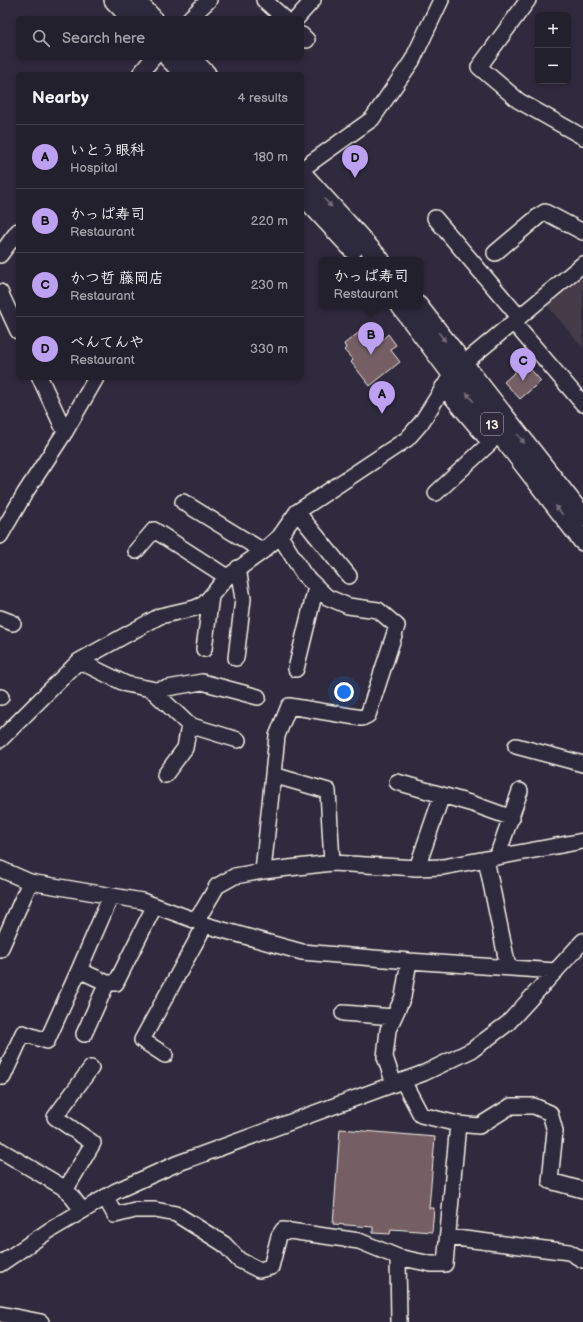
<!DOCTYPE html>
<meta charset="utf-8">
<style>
body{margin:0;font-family:"Balsamiq Sans","Klee One",sans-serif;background:#2f2d3a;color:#f1f3f6}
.controls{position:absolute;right:12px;top:12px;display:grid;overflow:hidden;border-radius:6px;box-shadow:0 2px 6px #0003}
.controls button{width:36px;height:36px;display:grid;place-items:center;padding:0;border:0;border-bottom:1px solid #403e4a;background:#23202e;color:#f1f3f6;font:20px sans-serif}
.you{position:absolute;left:344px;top:692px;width:14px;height:14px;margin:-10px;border:3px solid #fff;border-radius:50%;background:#1a73e8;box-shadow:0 0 0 6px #1a73e833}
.badge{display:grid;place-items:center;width:26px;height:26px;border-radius:50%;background:#bca0f2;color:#111;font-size:13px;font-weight:700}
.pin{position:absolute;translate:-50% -33px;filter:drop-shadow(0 1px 2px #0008)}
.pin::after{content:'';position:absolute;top:21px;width:14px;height:12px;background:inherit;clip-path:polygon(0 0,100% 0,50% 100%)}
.popup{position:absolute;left:319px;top:257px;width:104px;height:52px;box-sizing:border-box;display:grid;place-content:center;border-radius:6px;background:#23202e;filter:drop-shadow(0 1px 3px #0005);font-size:13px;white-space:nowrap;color:#a3a3aa}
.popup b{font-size:15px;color:#f1f3f6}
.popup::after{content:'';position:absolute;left:50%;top:100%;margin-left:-8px;border:8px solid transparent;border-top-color:#23202e}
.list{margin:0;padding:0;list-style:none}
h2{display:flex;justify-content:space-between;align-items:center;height:52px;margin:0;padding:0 16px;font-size:17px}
h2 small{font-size:13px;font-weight:400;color:#a3a3aa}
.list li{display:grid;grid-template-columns:26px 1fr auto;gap:12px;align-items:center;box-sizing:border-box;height:64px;padding:0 16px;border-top:1px solid #403e4a}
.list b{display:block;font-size:15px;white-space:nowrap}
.list p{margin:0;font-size:13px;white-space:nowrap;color:#a3a3aa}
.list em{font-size:13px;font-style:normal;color:#a3a3aa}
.icon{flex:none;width:22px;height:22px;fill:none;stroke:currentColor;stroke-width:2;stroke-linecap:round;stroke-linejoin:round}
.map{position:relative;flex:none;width:583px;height:1322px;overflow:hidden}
.search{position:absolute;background:#23202e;box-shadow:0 2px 6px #0003;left:16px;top:16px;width:288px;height:44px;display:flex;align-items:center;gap:10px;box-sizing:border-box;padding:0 14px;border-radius:6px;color:#a3a3aa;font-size:15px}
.panel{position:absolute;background:#23202e;box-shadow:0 2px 6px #0003;left:16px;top:72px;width:288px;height:308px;border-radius:6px}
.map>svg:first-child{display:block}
.built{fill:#443a49}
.building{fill:#755e65;stroke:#f4f1e8}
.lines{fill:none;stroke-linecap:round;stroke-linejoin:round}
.minor-casing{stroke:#f4f1e8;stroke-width:18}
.major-casing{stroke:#f4f1e8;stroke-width:22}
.minor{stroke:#2f2a3d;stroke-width:15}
.major{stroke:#2f2a3d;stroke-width:19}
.oneway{fill:#747079}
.labels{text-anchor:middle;stroke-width:4;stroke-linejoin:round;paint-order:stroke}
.shield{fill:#2f2a3d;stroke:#b9b5b5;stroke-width:1}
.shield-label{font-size:13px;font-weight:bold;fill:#f4f1e8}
</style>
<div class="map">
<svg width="583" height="1322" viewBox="0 0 583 1322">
<rect width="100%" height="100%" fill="#2f2a3d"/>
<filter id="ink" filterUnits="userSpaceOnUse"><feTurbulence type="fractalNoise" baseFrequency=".025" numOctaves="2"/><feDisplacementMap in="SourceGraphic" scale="8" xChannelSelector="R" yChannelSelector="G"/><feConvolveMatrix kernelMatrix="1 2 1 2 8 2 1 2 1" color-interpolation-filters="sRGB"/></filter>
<g filter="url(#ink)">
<!-- built -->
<path class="built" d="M583 273V348L546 304Z"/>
<!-- building -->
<path class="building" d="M370 324 382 340 388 334 396 345 390 349 400 362 370 386 351 362 353 360 344 350 346 348 344 344Z
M525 363 541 381 520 399 504 382Z
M340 1129 435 1137 429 1208H434L432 1232 391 1229 390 1234 373 1233V1227L333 1224Z"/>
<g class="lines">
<defs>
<path id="minor" d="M264 0 284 18
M528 0 479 67 519 101 583 137
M190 18 209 0
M297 18 313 0
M302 35 307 40
M140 74 153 58
M302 169 372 119 412 61 441 0
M435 218 519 317
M495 253 540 215 545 212 583 232
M0 255 18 231
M0 292 18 331
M513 322 583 404
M40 378 65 432
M436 493 490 443 443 387
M183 502 263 551
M297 512 349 576
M0 536 25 493 65 432 96 378
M136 551 154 530 227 577
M0 618 13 623
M204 649 211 596
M236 658 243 599 238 568
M79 661 126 684 156 690 202 682 258 697
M296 669 316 587
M151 689 189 725 238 740
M0 697H1
M0 740 79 661 160 616 195 608 204 604 227 577 263 551 280 536 297 512 407 439 421 423 452 374 463 364 583 264
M516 746 583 764
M165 775 185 748 189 725
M273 775 328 791 332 863
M397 782 473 804 512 818
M497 857 520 791
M486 859 508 967
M417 868 442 795
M0 869 30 882 142 901 194 920 205 925 302 952 409 961 556 971
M263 871 277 736 289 706 362 718 368 715 397 626 378 610 348 606 327 597 304 575 280 536
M194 920 203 910 217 886 235 876 263 871 332 863 417 868 443 867 583 841
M0 950 30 882
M79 970 107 983H116L154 907
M343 1013 394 1017
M84 1034 107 983
M165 1055 142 1040 205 925
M3 1077 23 1033 47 1041 79 970 111 896
M394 1084 385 1057 388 1030 403 997 409 961
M458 1124 479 1126 511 1106H534L550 1113 555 1131 550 1181 583 1190
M0 1150 66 1189 82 1210
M66 1189 93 1143 55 1117 91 1068
M105 1197 115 1215 135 1210H155L176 1214 224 1244 239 1260 259 1270 271 1267 279 1236 283 1230 359 1241 398 1257
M448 1237 569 1252 583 1260
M0 1264 50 1230 116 1191 176 1164 424 1073 472 1050 508 1023 583 941
M0 1314 41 1322
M399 1322 398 1257 431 1264H445L458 1124 421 1115 403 1081"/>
<path id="major" d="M114 0 131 18
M135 0 152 18
M169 58 185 74
M190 58 206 74
M302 174 380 260
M302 194 353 249
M401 306 452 374 515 453 583 541
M418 306 583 517"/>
</defs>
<!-- minor casing -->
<use href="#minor" class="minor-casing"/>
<!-- major casing -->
<use href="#major" class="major-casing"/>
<!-- minor -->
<use href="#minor" class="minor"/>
<!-- major -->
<use href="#major" class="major"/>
</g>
<!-- one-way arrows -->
<defs><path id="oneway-solid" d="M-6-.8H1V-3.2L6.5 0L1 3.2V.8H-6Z"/></defs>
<g class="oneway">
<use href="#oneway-solid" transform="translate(328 203) rotate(48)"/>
<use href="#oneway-solid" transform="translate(442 337) rotate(52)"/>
<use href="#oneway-solid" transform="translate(470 397) rotate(-129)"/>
<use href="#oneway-solid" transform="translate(521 439) rotate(52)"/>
<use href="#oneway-solid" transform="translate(559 510) rotate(-128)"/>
</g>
</g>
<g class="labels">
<!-- shield labels -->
<rect class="shield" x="481" y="413" width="22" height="22" rx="3"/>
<g class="shield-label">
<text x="492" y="429">13</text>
</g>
</g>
</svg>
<div class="controls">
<button>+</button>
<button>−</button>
</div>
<div class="you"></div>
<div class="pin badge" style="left:382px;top:414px">A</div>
<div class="pin badge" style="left:371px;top:355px">B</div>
<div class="popup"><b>かっぱ寿司</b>Restaurant</div>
<div class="pin badge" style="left:523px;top:381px">C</div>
<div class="pin badge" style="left:355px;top:178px">D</div>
<div class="search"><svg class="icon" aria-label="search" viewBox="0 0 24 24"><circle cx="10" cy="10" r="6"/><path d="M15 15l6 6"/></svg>Search here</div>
<section class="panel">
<h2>Nearby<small>4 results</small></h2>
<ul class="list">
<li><span class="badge">A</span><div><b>いとう眼科</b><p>Hospital</p></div><em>180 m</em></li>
<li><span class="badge">B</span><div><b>かっぱ寿司</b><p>Restaurant</p></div><em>220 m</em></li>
<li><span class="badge">C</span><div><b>かつ哲 藤岡店</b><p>Restaurant</p></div><em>230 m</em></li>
<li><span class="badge">D</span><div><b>べんてんや</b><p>Restaurant</p></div><em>330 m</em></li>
</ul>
</section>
</div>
